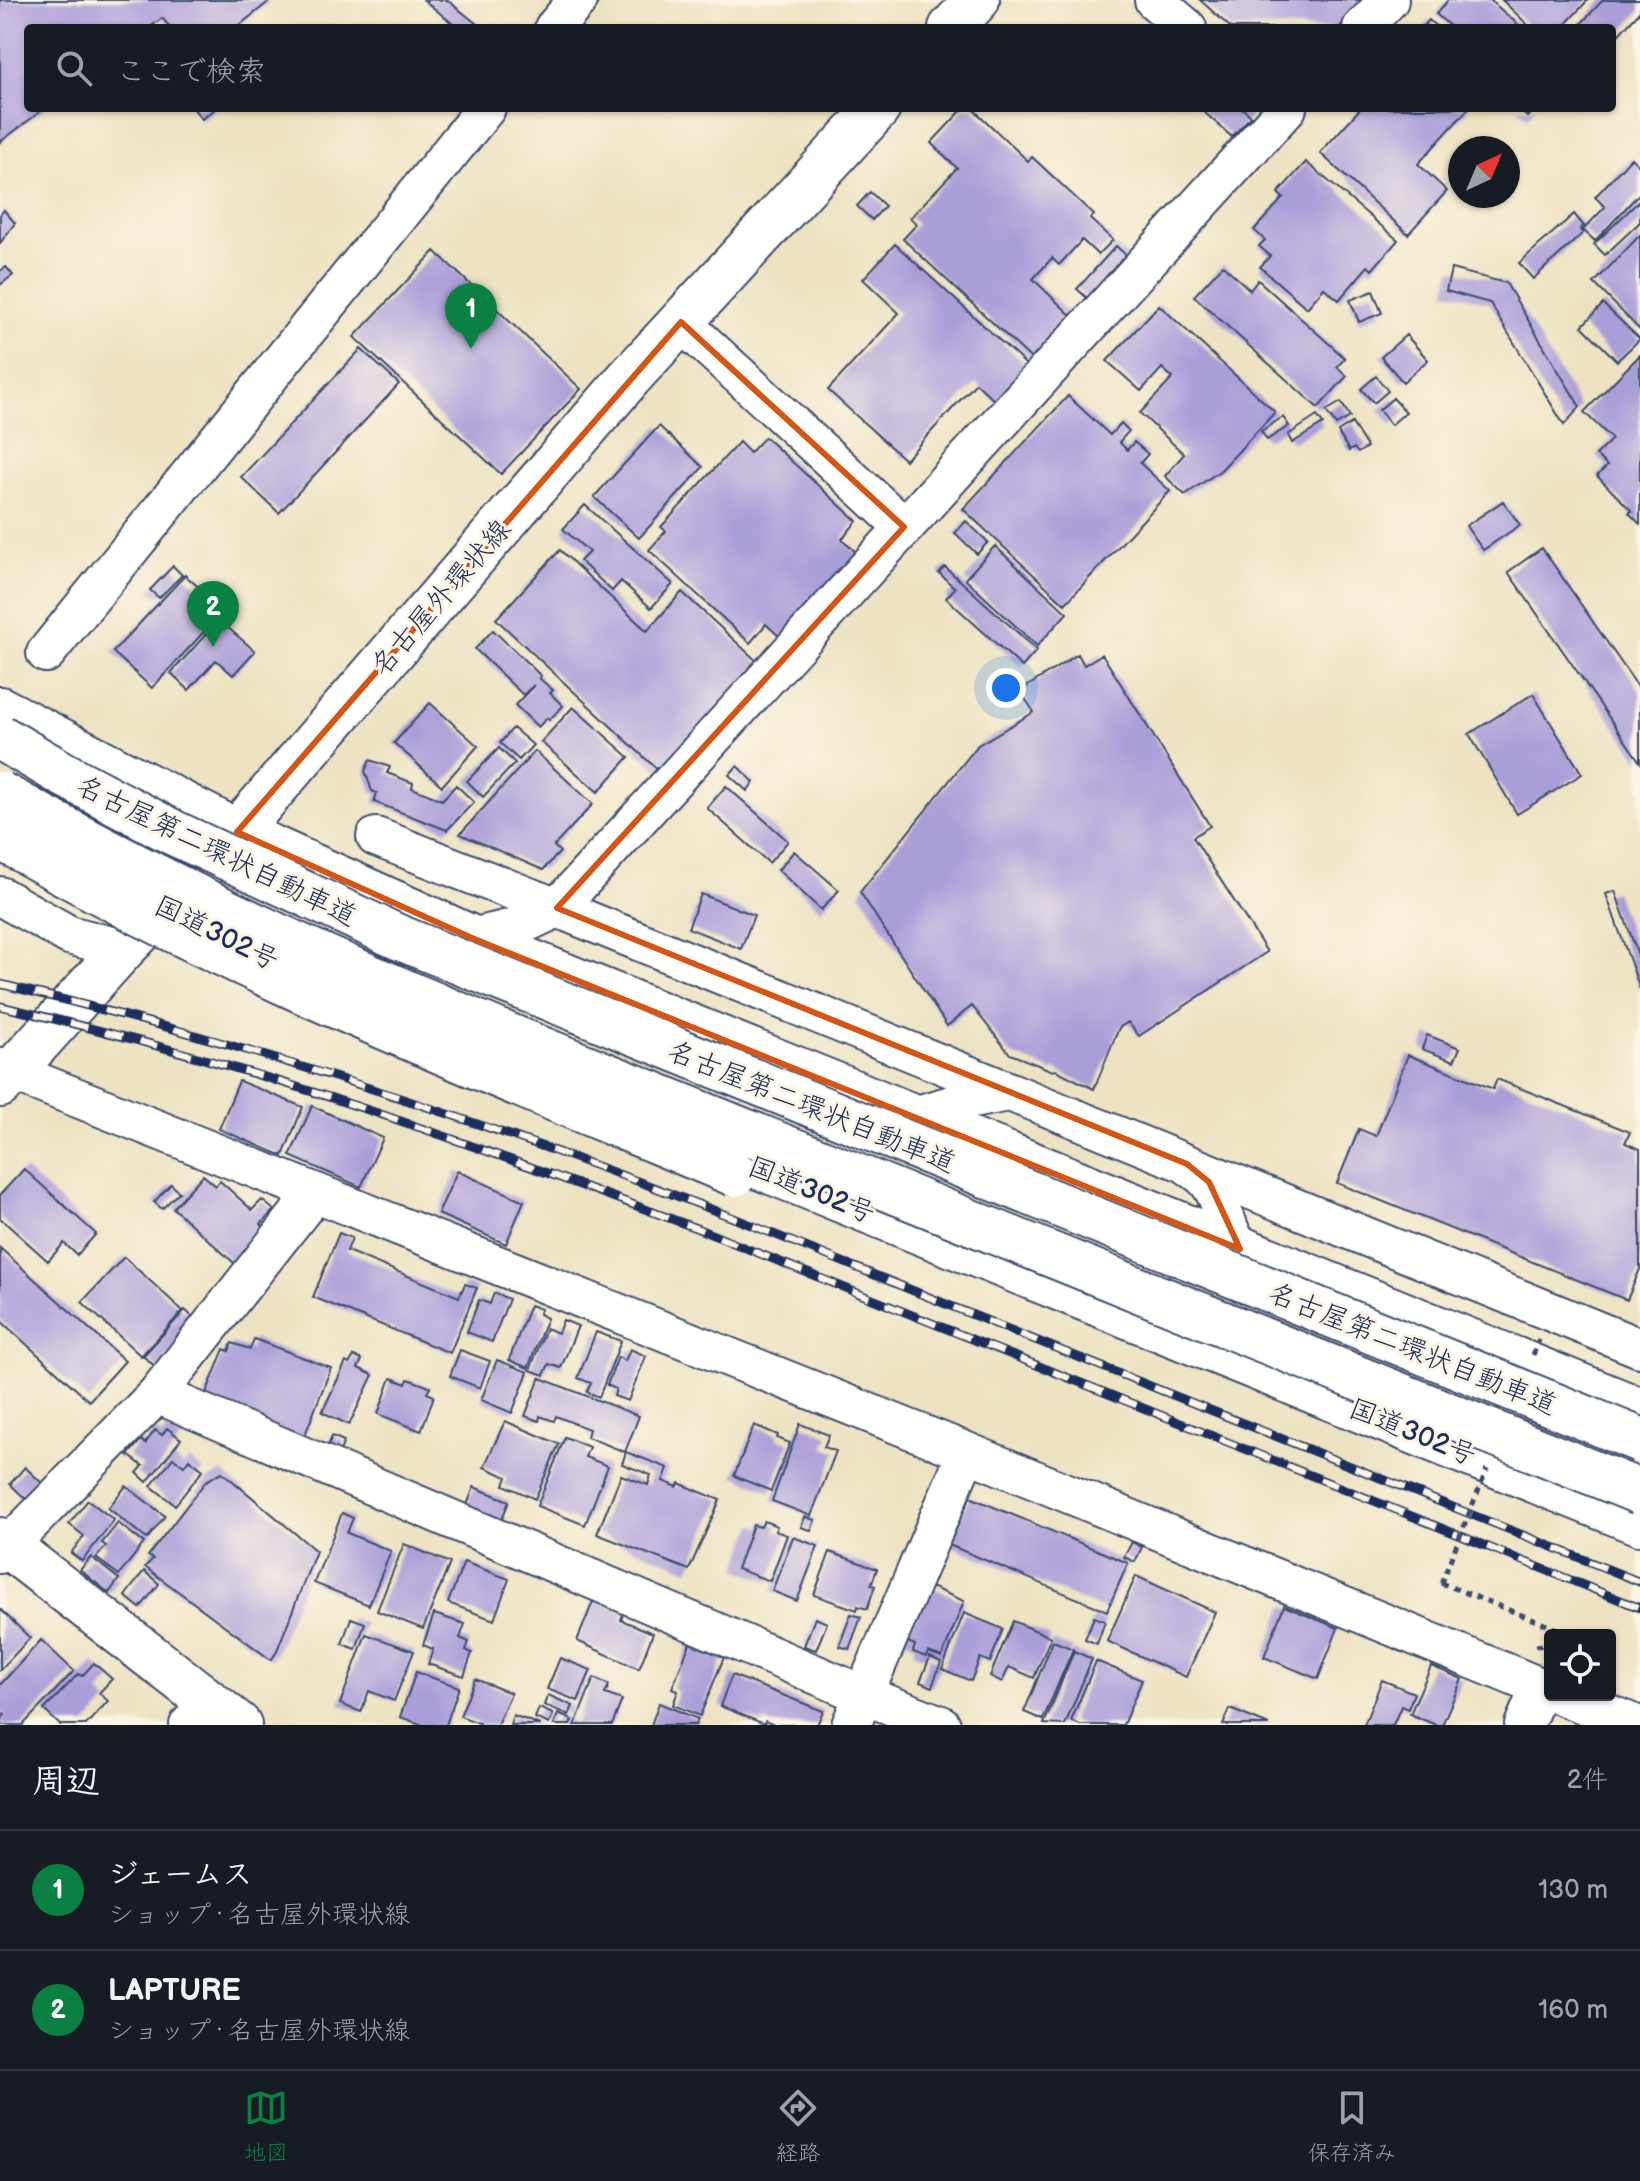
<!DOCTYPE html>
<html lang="ja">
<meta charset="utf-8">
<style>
body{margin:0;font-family:"Balsamiq Sans","Klee One",sans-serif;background:#242831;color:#f1f3f6}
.controls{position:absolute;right:24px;bottom:24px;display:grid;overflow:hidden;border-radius:8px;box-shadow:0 2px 6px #0004}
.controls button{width:72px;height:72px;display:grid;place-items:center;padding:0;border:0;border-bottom:2px solid #363941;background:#171b24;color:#f1f3f6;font:40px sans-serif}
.compass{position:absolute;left:1448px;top:136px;width:72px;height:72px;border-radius:50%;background:#171b24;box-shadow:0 2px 6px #0004;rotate:44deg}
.you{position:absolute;left:1006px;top:688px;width:28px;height:28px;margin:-20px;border:6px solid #fff;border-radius:50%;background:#1a73e8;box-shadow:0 0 0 12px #1a73e833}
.badge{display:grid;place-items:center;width:52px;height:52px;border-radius:50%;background:#0b8043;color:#fff;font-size:26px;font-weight:700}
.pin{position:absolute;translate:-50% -66px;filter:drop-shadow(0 2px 4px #0008)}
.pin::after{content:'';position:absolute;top:42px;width:28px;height:24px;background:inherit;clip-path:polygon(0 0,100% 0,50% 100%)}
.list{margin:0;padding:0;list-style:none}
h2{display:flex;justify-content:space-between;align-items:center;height:104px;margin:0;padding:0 32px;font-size:34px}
h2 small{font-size:26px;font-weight:400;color:#9ea1a6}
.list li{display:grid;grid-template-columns:52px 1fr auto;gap:24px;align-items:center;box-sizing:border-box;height:120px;padding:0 32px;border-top:2px solid #363941}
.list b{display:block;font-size:30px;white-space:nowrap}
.list p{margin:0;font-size:26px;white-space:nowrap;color:#9ea1a6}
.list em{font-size:26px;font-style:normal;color:#9ea1a6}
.icon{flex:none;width:44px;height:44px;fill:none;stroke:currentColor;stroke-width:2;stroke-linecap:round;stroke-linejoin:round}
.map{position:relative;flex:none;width:1640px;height:1725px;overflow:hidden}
.search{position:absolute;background:#171b24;box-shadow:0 2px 6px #0004;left:24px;right:24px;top:24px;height:88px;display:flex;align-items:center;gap:20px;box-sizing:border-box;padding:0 28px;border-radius:8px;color:#9ea1a6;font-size:30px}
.sheet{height:344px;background:#171b24}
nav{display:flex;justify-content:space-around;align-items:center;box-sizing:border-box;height:112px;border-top:2px solid #363941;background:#171b24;font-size:22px;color:#9ea1a6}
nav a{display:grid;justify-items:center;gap:4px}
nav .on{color:#0b8043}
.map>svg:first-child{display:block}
.building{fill:#aa9ed9}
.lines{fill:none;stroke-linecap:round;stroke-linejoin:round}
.street-casing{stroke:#3a4a6d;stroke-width:42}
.secondary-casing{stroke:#3a4a6d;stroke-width:48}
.highway-casing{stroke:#3a4a6d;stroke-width:48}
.path{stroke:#3a4a6d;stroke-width:5;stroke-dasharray:6 6;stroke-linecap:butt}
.street{stroke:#fff;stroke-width:38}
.secondary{stroke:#fff;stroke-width:44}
.highway{stroke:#fff;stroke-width:44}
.rail-casing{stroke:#1b2f5e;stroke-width:9}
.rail{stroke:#fcf5e5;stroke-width:6;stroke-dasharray:18;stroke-linecap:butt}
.highway-bridge-casing{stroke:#3a4a6d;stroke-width:48;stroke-linecap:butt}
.path-bridge{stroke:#3a4a6d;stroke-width:5;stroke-dasharray:6 6;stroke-linecap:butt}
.highway-bridge{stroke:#fff;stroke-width:44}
.marked{fill:none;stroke:#d45514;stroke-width:6;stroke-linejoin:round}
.labels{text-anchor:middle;stroke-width:6;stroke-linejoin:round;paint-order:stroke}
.street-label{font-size:28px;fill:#1b2f5e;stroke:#fcf5e5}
</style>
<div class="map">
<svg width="1640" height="1725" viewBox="0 0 1640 1725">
<rect width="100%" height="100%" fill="#fcf5e5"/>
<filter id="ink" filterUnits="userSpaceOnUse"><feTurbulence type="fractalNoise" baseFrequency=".0125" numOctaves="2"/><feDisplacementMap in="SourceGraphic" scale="16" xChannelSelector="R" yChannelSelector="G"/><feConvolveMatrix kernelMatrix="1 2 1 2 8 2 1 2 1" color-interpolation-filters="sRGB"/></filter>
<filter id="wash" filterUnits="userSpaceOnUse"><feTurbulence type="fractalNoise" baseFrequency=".006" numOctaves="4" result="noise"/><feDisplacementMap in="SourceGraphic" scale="32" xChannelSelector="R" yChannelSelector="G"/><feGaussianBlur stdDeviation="1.8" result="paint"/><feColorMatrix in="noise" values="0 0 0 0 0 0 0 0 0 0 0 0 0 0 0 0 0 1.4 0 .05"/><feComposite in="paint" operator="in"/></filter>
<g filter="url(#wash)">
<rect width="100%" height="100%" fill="#ede3c3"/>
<g id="blocks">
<!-- building -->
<path class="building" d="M0 0H271L236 28H171L162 18 149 28H28V108H45L0 142Z
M424 0H447L482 28H458Z
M1200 0H1366L1339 28H1231Z
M1448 0H1490L1522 28H1452L1436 14Z
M1502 0H1588L1562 28H1531Z
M1603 0H1640V11L1612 42V28H1577Z
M1429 20 1438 28H1422Z
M193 108H216L202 119Z
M964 108H972L1028 161 1032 157 1094 215 1090 219 1113 240 1098 255 1082 240 1059 265 1052 258 1033 279 1080 324 1040 367 903 239 917 224 910 218 957 168 931 143Z
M1206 108H1242L1251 116 1232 137 1203 111Z
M1357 108H1469L1418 164 1447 191 1408 234 1320 153 1359 110Z
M1518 108H1536L1527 117Z
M1631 158 1640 167V193L1595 241 1583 230 1605 207 1595 197Z
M1306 162 1398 240 1372 270 1368 266 1339 300 1324 288 1307 308 1260 267 1270 256 1259 246 1265 240 1254 230 1283 198 1278 193Z
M870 192 885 206 872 220 857 206Z
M1640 200V222L1605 255 1594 244Z
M4 210 15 223 0 243V215Z
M1574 214 1584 226 1580 229 1583 233 1533 279 1519 263Z
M1640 235V330L1594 283Z
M895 244 1035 373 1002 408 976 383 905 460 828 390 899 313 863 279Z
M1116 246 1135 263 1096 306 1077 289Z
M435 251 581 389 501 474 354 337Z
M1223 265 1250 290 1258 280 1345 358 1337 367 1347 376 1318 408 1194 296Z
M6 267 13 275 0 285V271Z
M1451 269 1506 283 1580 407 1564 425 1490 303 1446 291Z
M1373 291 1382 313 1359 322 1350 300Z
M1603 304 1640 339 1617 361 1582 326Z
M1159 305 1275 412 1221 470 1185 495 1165 476 1184 454 1140 413 1173 378 1162 368 1141 391 1107 361Z
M1406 335 1428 360 1403 382 1381 357Z
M361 349 399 384 279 513 241 477Z
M1640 355V524L1629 513 1632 511 1597 476 1607 466 1596 455 1612 439 1584 412Z
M1376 376 1388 391 1374 403 1361 389Z
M1068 396 1110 435 1121 423 1129 431 1119 442 1127 450 1134 442 1148 454 1140 463 1170 491 1065 604 963 509Z
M1393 398 1406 412 1391 425 1379 410Z
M1341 402 1350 417 1336 425 1326 411Z
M1317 416 1323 424 1292 443 1288 435Z
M1283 417 1289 426 1267 440 1261 431Z
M1352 423 1367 447 1358 453 1354 448 1349 451 1338 432Z
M659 426 703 467 639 538 594 497Z
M765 437 857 521 842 539 859 555 782 639 766 624 750 643 649 550 666 531 661 527 739 442 750 453Z
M1503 501 1520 525 1483 550 1466 526Z
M585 505 673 584 651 608 621 581 612 591 580 561 589 552 563 529Z
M966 521 988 542 977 554 955 533Z
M995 546 1067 613 1037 646 965 579Z
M1542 548 1640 690V762L1508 572Z
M560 550 647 631 682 592 760 664 660 772 496 619Z
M173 566 182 575 159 598 150 590Z
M945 567 1037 650 1022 667 946 598 955 588 939 573Z
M185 575 224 610 152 688 113 652Z
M219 620 255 651 233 675 216 660 189 690 171 673Z
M493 630 541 676 539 678 553 690 550 693 563 706 549 720 547 718 538 727 515 705 534 685 523 695 475 649Z
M1078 654 1084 665 1102 654 1210 826 1193 837 1267 952 1139 1036 1128 1022 1119 1028 1094 1089 1056 1070 1053 1071 1010 1054 972 1006 947 1026 860 892 978 745 1034 712 1020 691Z
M1533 694 1582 774 1517 814 1469 734Z
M430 703 478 746 442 786 394 743Z
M573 707 629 757 598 792 541 742Z
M513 728 533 745 519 760 500 743Z
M499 748 515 763 483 797 467 781Z
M535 751 593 804 554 846 560 852 543 870 460 834Z
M370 760 390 767 387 773 413 783 412 788 442 800 456 785 474 802 447 830 374 802 377 793 372 791 365 771Z
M737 766 754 782 747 791 729 775Z
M726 786 788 841 769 863 707 808Z
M794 851 839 890 821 910 778 870Z
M1615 891 1640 961V989L1606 894Z
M701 894 754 915 741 949 688 928Z
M1427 1035 1460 1048 1454 1061 1422 1049Z
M1408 1055 1493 1089 1497 1079 1630 1132 1625 1143 1640 1149V1269L1627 1300 1337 1183 1359 1129 1376 1136Z
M239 1081 303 1107 283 1156 219 1129Z
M312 1106 383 1138 361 1187 290 1156Z
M24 1169 96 1234 77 1255 64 1243 48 1261 0 1218V1195Z
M457 1171 524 1201 506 1244 438 1214Z
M203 1175 216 1186 220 1181 252 1210 262 1200 274 1210 261 1224 274 1236 243 1271 173 1208Z
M171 1184 179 1192 162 1209 154 1202Z
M339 1233 352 1238 347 1251 459 1297 465 1284 477 1288 450 1353 313 1297Z
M0 1248 125 1361 89 1401 0 1320Z
M124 1257 183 1311 141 1356 82 1302Z
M494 1293 509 1299 492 1342 467 1332 479 1300 490 1304Z
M530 1305 541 1309 539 1314 547 1318 528 1368 509 1360Z
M185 1310 197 1321 158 1369 143 1356Z
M563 1320 578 1326 561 1368 549 1364 544 1375 530 1370 546 1328 558 1333Z
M596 1332 621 1341 599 1397 587 1392 591 1383 578 1378Z
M254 1339 331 1368 303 1440 203 1401 224 1349 229 1351 232 1343 250 1349Z
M630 1349 646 1356 628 1401 614 1396 616 1389 607 1385 618 1357 625 1361Z
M460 1350 490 1361 480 1388 450 1376Z
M354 1356 362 1360 358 1368 373 1375 349 1425 322 1412 346 1362 349 1364Z
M497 1360 528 1372 512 1413 481 1400Z
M391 1378 406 1384 408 1379 430 1387 427 1393 434 1396 421 1431 378 1414Z
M540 1378 639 1416 625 1452 587 1437 589 1429 556 1416 554 1421 540 1416 539 1421 525 1416Z
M505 1421 559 1444 535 1499 504 1485 507 1477 484 1467Z
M800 1424 829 1435 824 1447 836 1451 811 1516 772 1501Z
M754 1425 778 1435 777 1438 790 1443 771 1491 734 1476Z
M167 1428 181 1439 147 1482 137 1473 143 1466 128 1455 141 1440 145 1444 155 1430 162 1435Z
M332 1436 344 1441 337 1459 325 1454Z
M565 1437 589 1447 585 1457 608 1466 585 1525 537 1506Z
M626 1452 668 1468 663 1481 677 1487 679 1483 720 1500 689 1570 597 1534 621 1475 648 1485 651 1475 622 1464Z
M173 1458 184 1466 189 1459 203 1470 175 1505 151 1486Z
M25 1467 47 1488 32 1505 10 1484Z
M222 1472 316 1551 276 1653 271 1660 145 1567 153 1559 148 1556 206 1481Z
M126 1486 165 1516 147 1539 108 1508Z
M474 1487 509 1501 500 1524 465 1510Z
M970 1497 1128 1563 1107 1611 949 1545Z
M88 1500 114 1520 82 1561 71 1553 84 1536 69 1524Z
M342 1513 353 1518 347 1533 391 1551 369 1605 314 1583Z
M805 1517 815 1520 811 1530 801 1527Z
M764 1521 777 1526 775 1531 787 1535 770 1581 737 1569 753 1525 761 1527Z
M118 1523 144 1543 119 1575 96 1558 106 1546 102 1543Z
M793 1537 818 1546 797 1601 772 1591Z
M1132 1542 1142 1547 1135 1562 1124 1557Z
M404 1544 450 1563 423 1629 377 1611Z
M830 1552 877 1569 871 1585 875 1586 867 1609 858 1606 857 1610 814 1595Z
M91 1557 119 1579 109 1593 80 1570Z
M464 1562 509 1579 494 1620 448 1603Z
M144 1571 159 1584 140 1608 125 1596Z
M1136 1576 1215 1612 1186 1677 1107 1641Z
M926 1585 964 1601 942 1657 928 1652 926 1657 913 1652 915 1645 903 1640Z
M594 1599 624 1611 621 1620 653 1633 639 1669 577 1641Z
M1284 1606 1338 1628 1318 1679 1264 1657Z
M0 1609 30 1638 0 1670Z
M964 1613 1003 1629 990 1662 980 1658 971 1681 942 1669Z
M434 1614 465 1624 460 1638 469 1642 466 1650 472 1653 464 1676 428 1664 433 1649 423 1645Z
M851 1614 861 1617 849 1649 839 1646Z
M1094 1617 1105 1621 1097 1644 1085 1639Z
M351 1618 365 1623 356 1649 342 1644Z
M815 1618 827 1623 816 1650 804 1646Z
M1013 1621 1051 1637 1034 1678 1009 1667 1002 1682 990 1676Z
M366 1634 414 1651 394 1701 369 1691 361 1712 340 1704Z
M41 1640 74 1671 23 1725H2L0 1721 5 1715 0 1711V1685Z
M1053 1641 1073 1649 1043 1720 1024 1712Z
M690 1643 724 1657 700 1716 673 1705 678 1691 672 1688Z
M1074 1651 1092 1659 1065 1725 1044 1724Z
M930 1657 941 1662 932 1687 920 1682Z
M560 1658 591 1670 578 1701 547 1689Z
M1096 1661 1142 1680 1123 1725H1080L1071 1721Z
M94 1663 112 1679 99 1693 108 1701 86 1725H60L44 1710 78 1674 82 1676Z
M1431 1666 1462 1679 1442 1725H1436L1410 1714Z
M416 1672 459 1687 446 1725H423L400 1717Z
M732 1675 823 1711 817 1725H774L765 1721 764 1724 720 1706Z
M594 1678 609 1685 605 1694 622 1700 612 1725H575Z
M475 1679 511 1693 497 1725H478L479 1723 460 1716Z
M1382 1680 1414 1693 1408 1709 1401 1706 1393 1725H1364Z
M548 1695 573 1706 569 1715 544 1705Z
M659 1703 698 1719 695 1725H651Z
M539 1708 553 1714 549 1724 535 1718Z
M1230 1709 1269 1725H1223Z
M558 1714 572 1720 570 1725H554Z
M513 1715 540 1725H510Z"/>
</g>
</g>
<g filter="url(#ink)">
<use href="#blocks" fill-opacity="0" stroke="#3a4a6d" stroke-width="2"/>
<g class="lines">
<defs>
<path id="street" d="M1154 0 1187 28
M554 28 578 0
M1362 28 1389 0
M681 322 904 527
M46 653 486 108
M376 837 557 908 1287 108
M0 896 69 935 123 949
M472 938 517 927 557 908 1640 1348
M0 1067 967 1452 1550 1691
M914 1116 972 1099 1008 1092
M1189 1166C1196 1171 1204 1176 1209 1183 1224 1202 1225 1230 1240 1249
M157 1394 864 1695 941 1725
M0 1554 157 1394 315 1193
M1560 1695 1637 1725
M189 1725 210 1702
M851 1725 967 1452
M1524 1725 1540 1687"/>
<path id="secondary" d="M951 28 977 0
M0 1085 123 949 237 832 629 378 878 108
M0 1540 239 1725"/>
<path id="highway" d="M0 709 237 832 472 938 1640 1410
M700 1143 1640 1523"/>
</defs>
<!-- street casing -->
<use href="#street" class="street-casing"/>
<!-- secondary casing -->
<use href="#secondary" class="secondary-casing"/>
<!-- highway casing -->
<use href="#highway" class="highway-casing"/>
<!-- path -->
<path class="path" d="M1441 1583 1557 1629 1554 1635
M1536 1646 1550 1644"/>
<!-- street -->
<use href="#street" class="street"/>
<!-- secondary -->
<use href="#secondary" class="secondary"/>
<!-- highway -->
<use href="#highway" class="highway"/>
<defs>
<path id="rail" d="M0 984C239 1041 474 1118 703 1206 798 1243 893 1283 988 1321 1205 1408 1423 1495 1640 1582
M0 1006C142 1039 284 1080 421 1128 513 1160 605 1194 696 1228L1640 1608"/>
</defs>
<!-- rail casing -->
<use href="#rail" class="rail-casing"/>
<!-- rail -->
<use href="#rail" class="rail"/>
<defs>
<path id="highway-bridge" d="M0 737 63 774 174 833 398 937 1640 1440
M0 794C86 841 172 886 261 928 347 969 436 1005 524 1042L1640 1492
M0 837C234 973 487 1070 735 1174"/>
</defs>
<!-- highway-bridge casing -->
<use href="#highway-bridge" class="highway-bridge-casing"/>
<!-- path-bridge -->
<path class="path-bridge" d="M1533 1355 1539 1340
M1441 1583 1487 1469"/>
<!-- highway-bridge -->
<use href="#highway-bridge" class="highway-bridge"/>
</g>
</g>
<!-- marked area -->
<path class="marked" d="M681 322 904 527 557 908 1187 1164 1209 1182 1240 1249 472 938 237 832Z"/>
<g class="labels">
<!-- street labels -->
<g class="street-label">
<text transform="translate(440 597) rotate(-49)" y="10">名古屋外環状線</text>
<text transform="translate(217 850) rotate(26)" y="10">名古屋第二環状自動車道</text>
<text transform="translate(217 932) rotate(26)" y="10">国道302号</text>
<text transform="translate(812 1106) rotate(22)" y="10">名古屋第二環状自動車道</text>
<text transform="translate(812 1189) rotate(22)" y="10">国道302号</text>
<text transform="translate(1413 1348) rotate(22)" y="10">名古屋第二環状自動車道</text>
<text transform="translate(1413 1431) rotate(22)" y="10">国道302号</text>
</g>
</g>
</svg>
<div class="controls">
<button><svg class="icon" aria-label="locate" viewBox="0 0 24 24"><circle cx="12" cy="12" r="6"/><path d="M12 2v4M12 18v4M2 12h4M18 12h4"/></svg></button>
</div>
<svg class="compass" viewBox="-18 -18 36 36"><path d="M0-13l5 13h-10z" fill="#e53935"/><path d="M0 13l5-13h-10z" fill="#9ea1a6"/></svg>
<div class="you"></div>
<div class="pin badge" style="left:471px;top:349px">1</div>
<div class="pin badge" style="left:213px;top:647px">2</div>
<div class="search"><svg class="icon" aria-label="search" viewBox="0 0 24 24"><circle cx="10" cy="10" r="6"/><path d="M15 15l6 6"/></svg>ここで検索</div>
</div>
<section class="sheet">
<h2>周辺<small>2件</small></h2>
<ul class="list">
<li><span class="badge">1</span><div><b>ジェームス</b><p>ショップ · 名古屋外環状線</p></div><em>130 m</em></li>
<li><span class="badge">2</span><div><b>LAPTURE</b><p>ショップ · 名古屋外環状線</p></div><em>160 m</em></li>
</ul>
</section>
<nav>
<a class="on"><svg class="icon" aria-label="map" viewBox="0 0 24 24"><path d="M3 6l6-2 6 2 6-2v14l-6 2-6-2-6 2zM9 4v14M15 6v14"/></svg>地図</a>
<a><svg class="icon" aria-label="directions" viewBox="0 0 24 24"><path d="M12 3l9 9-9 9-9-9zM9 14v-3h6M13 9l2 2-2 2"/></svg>経路</a>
<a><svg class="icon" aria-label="saved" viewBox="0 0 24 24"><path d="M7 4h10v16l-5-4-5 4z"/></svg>保存済み</a>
</nav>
